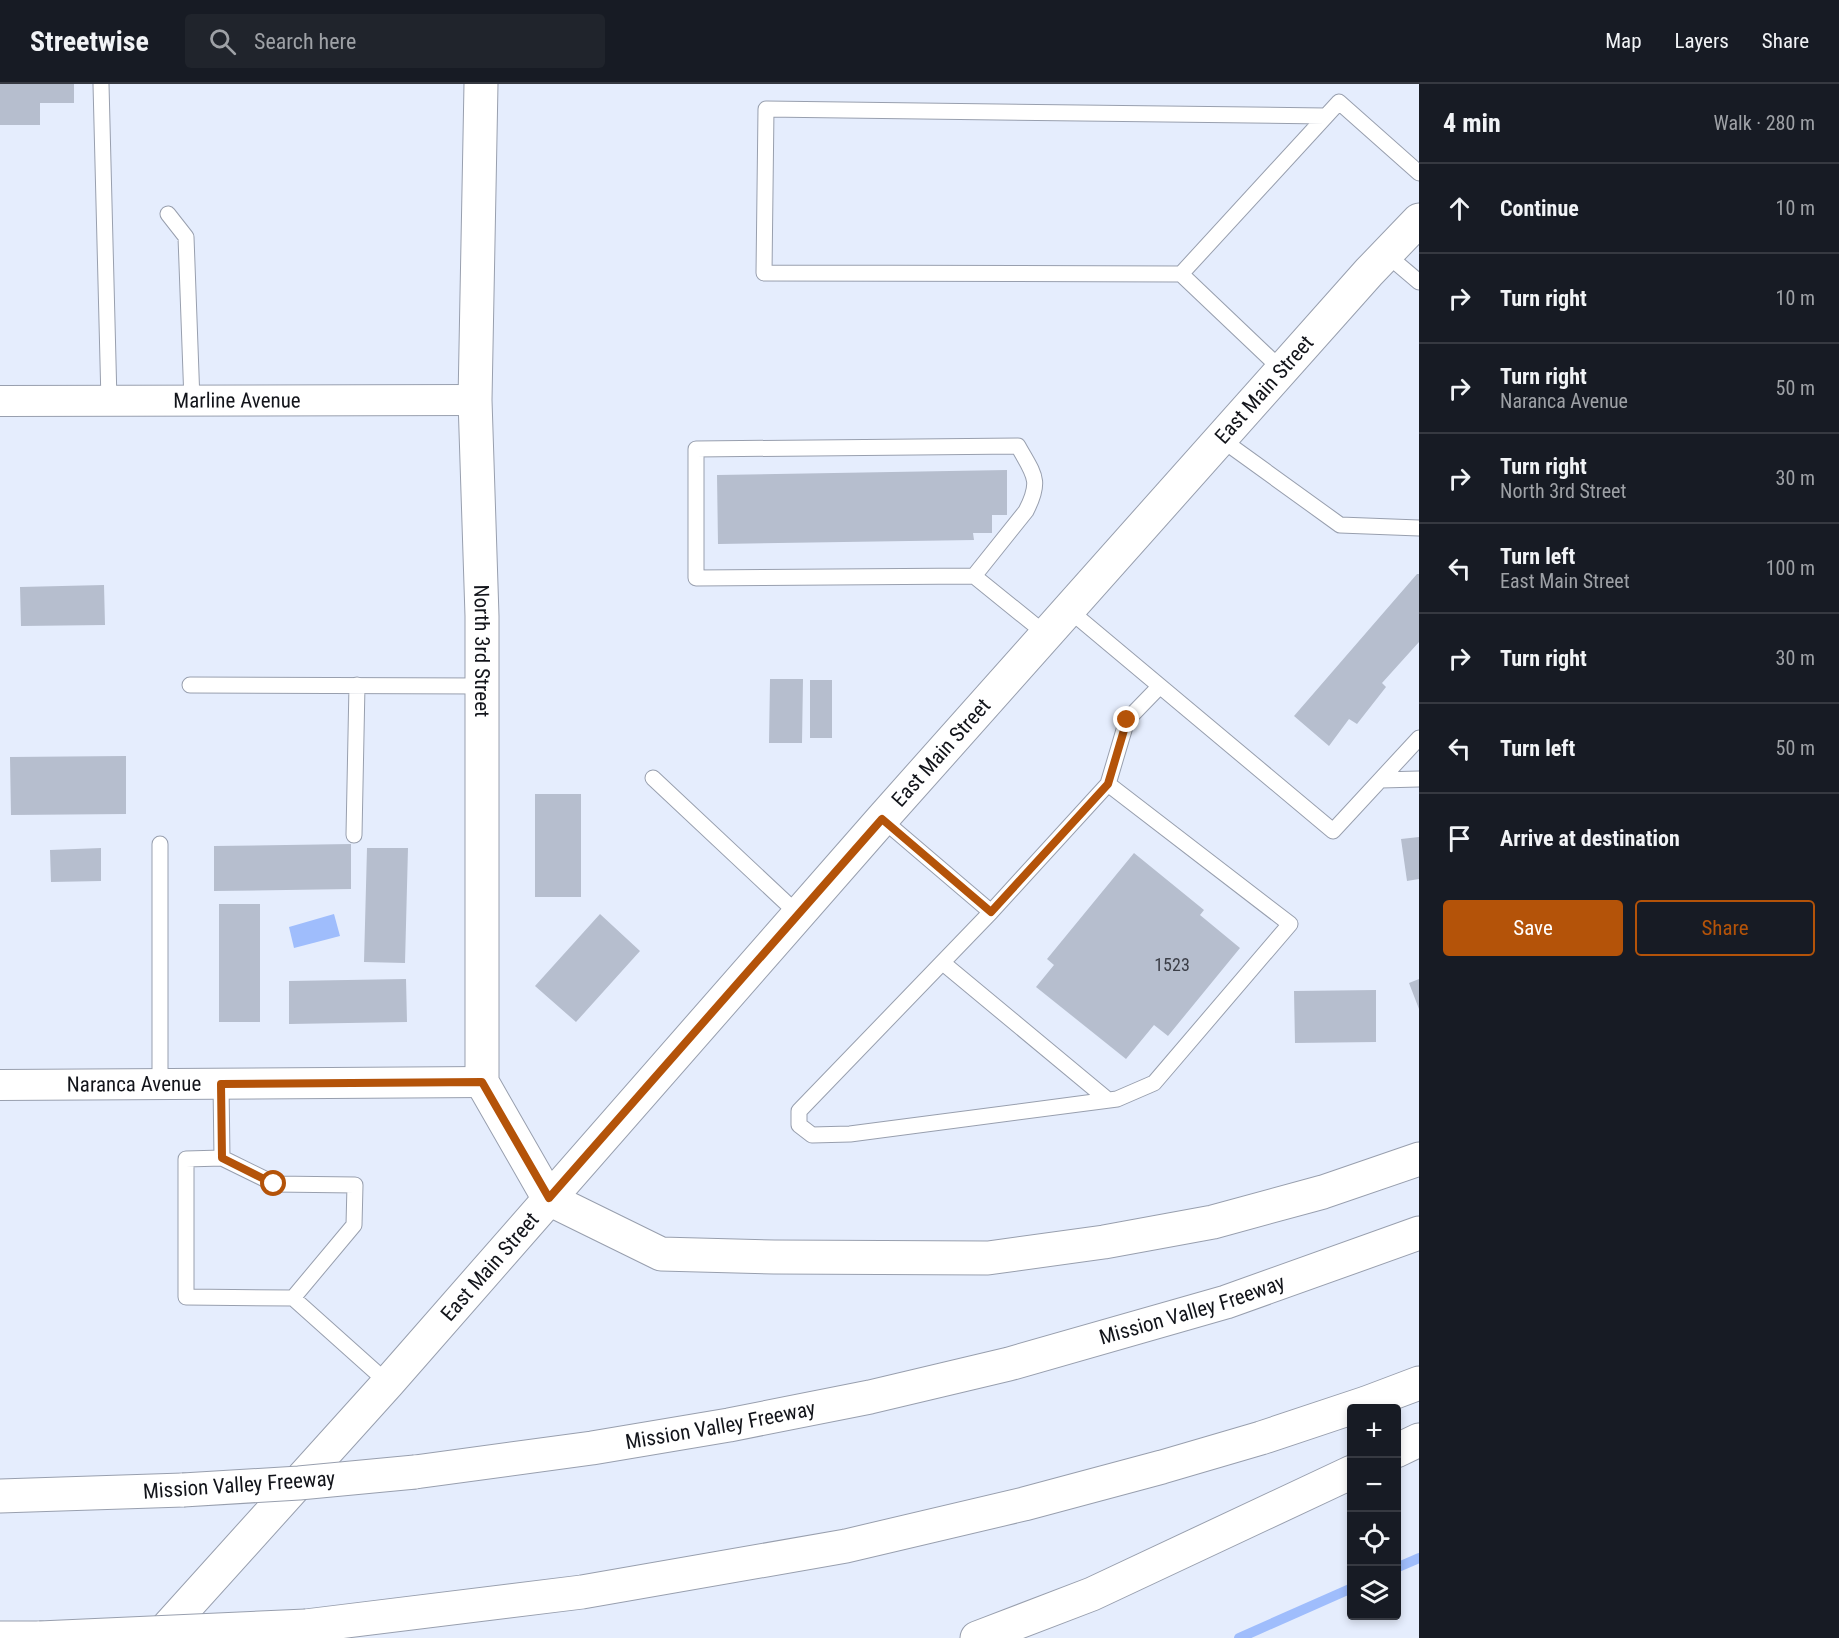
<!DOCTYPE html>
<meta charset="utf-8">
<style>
body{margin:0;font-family:"Roboto Condensed",sans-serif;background:#20242c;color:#f1f3f6}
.controls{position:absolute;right:18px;bottom:18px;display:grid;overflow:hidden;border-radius:6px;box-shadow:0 3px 9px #0003}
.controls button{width:54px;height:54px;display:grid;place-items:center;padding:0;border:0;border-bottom:2px solid #363941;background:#171b24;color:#f1f3f6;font:30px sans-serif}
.stop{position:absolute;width:18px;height:18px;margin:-14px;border:4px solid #b45309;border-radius:50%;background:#fff}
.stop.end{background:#b45309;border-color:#fff;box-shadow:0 2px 6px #0008}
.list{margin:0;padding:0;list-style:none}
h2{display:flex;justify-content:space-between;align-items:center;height:78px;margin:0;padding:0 24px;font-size:26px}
h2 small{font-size:20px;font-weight:400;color:#9ea1a6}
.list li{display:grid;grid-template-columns:39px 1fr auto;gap:18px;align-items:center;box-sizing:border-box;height:90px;padding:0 24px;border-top:2px solid #363941}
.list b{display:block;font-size:22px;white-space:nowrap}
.list p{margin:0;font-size:20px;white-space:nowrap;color:#9ea1a6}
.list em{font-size:20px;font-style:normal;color:#9ea1a6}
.actions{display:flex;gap:12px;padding:18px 24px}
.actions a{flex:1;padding:14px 0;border:2px solid #b45309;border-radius:6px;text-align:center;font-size:21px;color:#b45309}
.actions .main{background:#b45309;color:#fff}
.icon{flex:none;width:33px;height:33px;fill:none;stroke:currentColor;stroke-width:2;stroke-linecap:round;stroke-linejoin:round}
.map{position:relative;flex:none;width:1419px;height:1554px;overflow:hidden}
header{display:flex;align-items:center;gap:36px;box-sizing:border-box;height:84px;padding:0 30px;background:#171b24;border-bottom:2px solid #363941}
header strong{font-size:28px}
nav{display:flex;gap:33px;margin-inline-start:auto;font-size:21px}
.search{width:420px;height:54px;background:#20242c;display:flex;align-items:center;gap:15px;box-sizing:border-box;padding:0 21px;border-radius:6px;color:#9ea1a6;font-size:22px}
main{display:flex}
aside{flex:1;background:#171b24}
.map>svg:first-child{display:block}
.water{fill:#9fbdfc}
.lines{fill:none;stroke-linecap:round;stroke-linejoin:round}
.stream{stroke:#9fbdfc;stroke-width:10}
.building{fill:#b6bece}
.lane-casing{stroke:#989fae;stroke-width:17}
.street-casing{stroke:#989fae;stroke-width:32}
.secondary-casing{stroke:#989fae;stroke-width:35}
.primary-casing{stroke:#989fae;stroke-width:35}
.highway-casing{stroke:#989fae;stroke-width:35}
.lane{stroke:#fff;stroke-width:15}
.street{stroke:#fff;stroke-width:30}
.secondary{stroke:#fff;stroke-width:33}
.primary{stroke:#fff;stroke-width:33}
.highway{stroke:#fff;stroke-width:33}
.highway-bridge-casing{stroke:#989fae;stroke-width:35;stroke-linecap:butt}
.highway-bridge{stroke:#fff;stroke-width:33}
.route{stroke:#b45309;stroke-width:8}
.labels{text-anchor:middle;stroke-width:4.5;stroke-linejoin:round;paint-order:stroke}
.number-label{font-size:18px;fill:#3b3e47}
.street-label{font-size:21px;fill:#12141a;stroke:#fff}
</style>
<header>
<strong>Streetwise</strong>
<div class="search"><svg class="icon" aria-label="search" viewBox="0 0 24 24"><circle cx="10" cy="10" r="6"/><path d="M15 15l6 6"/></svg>Search here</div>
<nav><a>Map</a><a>Layers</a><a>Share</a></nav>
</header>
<main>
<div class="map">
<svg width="1419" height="1554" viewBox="0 0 1419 1554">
<rect width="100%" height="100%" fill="#e5edfd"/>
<!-- water -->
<path class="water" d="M334 830 340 852 294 864 289 843Z"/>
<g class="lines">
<!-- stream -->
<path class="stream" d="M1396 1484 1419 1474
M1239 1554 1352 1504"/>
</g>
<!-- building -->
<path class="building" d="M0 0H74V19H40V41H0Z
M1007 386V431H992V449H973L974 456 718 460 717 391Z
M1417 490H1419V558L1382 599 1386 603 1357 640 1349 635 1329 662 1294 632Z
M104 501 105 541 21 542 20 503Z
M770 595H803L802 659H769Z
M810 596H832V654H810Z
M126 672V730L11 731 10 673Z
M535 710H581V813H535Z
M1419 753V795L1407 797 1401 755Z
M351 760V805L214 807V762Z
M101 764V797L51 798 50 766Z
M367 764H408L405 879 364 878Z
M1134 769 1204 826 1200 831 1240 864 1168 952 1154 941 1126 975 1036 903 1054 881 1047 875Z
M219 820H260V938H219Z
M600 830 640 867 576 938 535 902Z
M406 895 407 938 289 940V897Z
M1419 895V925L1409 899Z
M1376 906V958L1295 959 1294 907Z"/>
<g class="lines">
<defs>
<path id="lane" d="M101 0 109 317
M168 130 186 153 192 317
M1386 170 1419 198
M1181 190 764 189 766 25 1325 32
M1282 286 1181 190 1339 18 1419 89
M1221 355 1340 441 1419 444
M974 492 696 494V365L1018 362C1034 391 1042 396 1026 427L974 492 1047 551
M1069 526 1333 747 1419 654
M190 601 482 602
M653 694 798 830
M1381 696 1419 695
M1108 700 1127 636 1159 603
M882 735 991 828 799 1027V1041L812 1051 850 1050 1117 1015 1154 999 1290 840 1108 700 991 828
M354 751 357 601
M160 760V1000
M943 879 1108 1016
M221 1000 222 1074 186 1075V1213L293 1214 388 1299
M222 1074 275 1100 355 1101 354 1141 293 1214"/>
<g id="street">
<path id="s1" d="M0 317 475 316"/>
<path id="s2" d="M0 1001 482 998"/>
</g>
<g id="secondary">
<path id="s3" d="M481 0 475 316 482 532V998L549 1115"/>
</g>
<g id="primary">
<path id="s4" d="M158 1554 388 1299 882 735 1369 188 1419 136"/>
</g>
<g id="highway">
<path d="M549 1115 661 1170 774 1173 988 1174 1104 1158 1213 1138 1323 1108 1419 1075"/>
<path d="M1396 1367 1419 1356"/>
<path id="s5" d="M415 1388 592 1364 729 1341 870 1313 1009 1280 1226 1218 1419 1149"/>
<path d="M0 1412 183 1406"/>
<path d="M306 1542 582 1508 846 1462 1024 1420 1162 1383 1261 1354 1366 1319 1419 1299"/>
<path d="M0 1554H40"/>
<path d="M977 1554 1092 1510 1352 1388"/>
</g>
</defs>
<!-- lane casing -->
<use href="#lane" class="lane-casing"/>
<!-- street casing -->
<use href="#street" class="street-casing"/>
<!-- secondary casing -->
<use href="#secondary" class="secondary-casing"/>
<!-- primary casing -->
<use href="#primary" class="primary-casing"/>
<!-- highway casing -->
<use href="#highway" class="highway-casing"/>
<!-- lane -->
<use href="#lane" class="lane"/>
<!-- street -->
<use href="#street" class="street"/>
<!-- secondary -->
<use href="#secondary" class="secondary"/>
<!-- primary -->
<use href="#primary" class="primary"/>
<!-- highway -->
<use href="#highway" class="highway"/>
<defs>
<path id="highway-bridge" d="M183 1406 299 1399 415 1388
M40 1554 306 1542"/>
</defs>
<!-- highway-bridge casing -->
<use href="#highway-bridge" class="highway-bridge-casing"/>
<!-- highway-bridge -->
<use href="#highway-bridge" class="highway-bridge"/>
</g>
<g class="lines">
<!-- route -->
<path class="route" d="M274 1100 222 1074 221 1000 482 998 549 1114 882 735 991 828 1108 700 1127 636"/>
</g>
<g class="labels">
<!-- number labels -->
<g class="number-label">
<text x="1172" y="887">1523</text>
</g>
<!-- street labels -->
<g class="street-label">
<text dy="7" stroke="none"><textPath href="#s4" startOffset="1668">East Main Street</textPath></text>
<text dy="7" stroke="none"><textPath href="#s1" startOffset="237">Marline Avenue</textPath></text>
<text dy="7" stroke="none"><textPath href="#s3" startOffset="567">North 3rd Street</textPath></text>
<text dy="7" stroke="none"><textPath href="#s4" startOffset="1182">East Main Street</textPath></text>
<text dy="7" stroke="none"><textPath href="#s2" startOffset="134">Naranca Avenue</textPath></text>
<text dy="7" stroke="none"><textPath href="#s4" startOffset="498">East Main Street</textPath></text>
<text dy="7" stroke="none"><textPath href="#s5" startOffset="795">Mission Valley Freeway</textPath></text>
<text dy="7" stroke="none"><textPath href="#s5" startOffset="309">Mission Valley Freeway</textPath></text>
<text transform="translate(239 1401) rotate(-4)" y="7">Mission Valley Freeway</text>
</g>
</g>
</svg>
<div class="controls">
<button>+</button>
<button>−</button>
<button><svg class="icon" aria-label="locate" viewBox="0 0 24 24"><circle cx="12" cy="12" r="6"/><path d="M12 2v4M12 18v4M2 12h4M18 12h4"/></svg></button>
<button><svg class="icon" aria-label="layers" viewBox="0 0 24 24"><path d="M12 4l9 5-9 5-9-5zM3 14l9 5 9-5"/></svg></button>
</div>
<div class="stop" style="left:274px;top:1100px"></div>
<div class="stop end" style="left:1127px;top:636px"></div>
</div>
<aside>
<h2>4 min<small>Walk · 280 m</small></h2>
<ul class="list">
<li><svg class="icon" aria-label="ahead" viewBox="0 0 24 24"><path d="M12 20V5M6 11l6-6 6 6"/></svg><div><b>Continue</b></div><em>10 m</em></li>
<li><svg class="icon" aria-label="right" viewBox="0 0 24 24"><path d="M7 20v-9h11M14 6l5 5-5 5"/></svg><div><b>Turn right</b></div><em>10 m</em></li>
<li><svg class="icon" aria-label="right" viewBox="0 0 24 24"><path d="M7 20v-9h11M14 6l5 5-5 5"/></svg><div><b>Turn right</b><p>Naranca Avenue</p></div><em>50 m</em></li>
<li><svg class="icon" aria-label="right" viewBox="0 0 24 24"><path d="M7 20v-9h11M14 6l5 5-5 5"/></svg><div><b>Turn right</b><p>North 3rd Street</p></div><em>30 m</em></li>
<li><svg class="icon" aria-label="left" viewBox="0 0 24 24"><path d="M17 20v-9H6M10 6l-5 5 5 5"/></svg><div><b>Turn left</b><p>East Main Street</p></div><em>100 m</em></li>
<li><svg class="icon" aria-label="right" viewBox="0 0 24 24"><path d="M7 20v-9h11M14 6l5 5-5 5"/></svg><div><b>Turn right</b></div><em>30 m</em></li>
<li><svg class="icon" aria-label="left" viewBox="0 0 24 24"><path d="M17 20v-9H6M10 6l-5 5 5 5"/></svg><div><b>Turn left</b></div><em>50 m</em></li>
<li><svg class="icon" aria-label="arrive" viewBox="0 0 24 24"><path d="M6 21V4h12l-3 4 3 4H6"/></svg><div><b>Arrive at destination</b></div></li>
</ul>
<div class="actions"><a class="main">Save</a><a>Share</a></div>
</aside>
</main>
